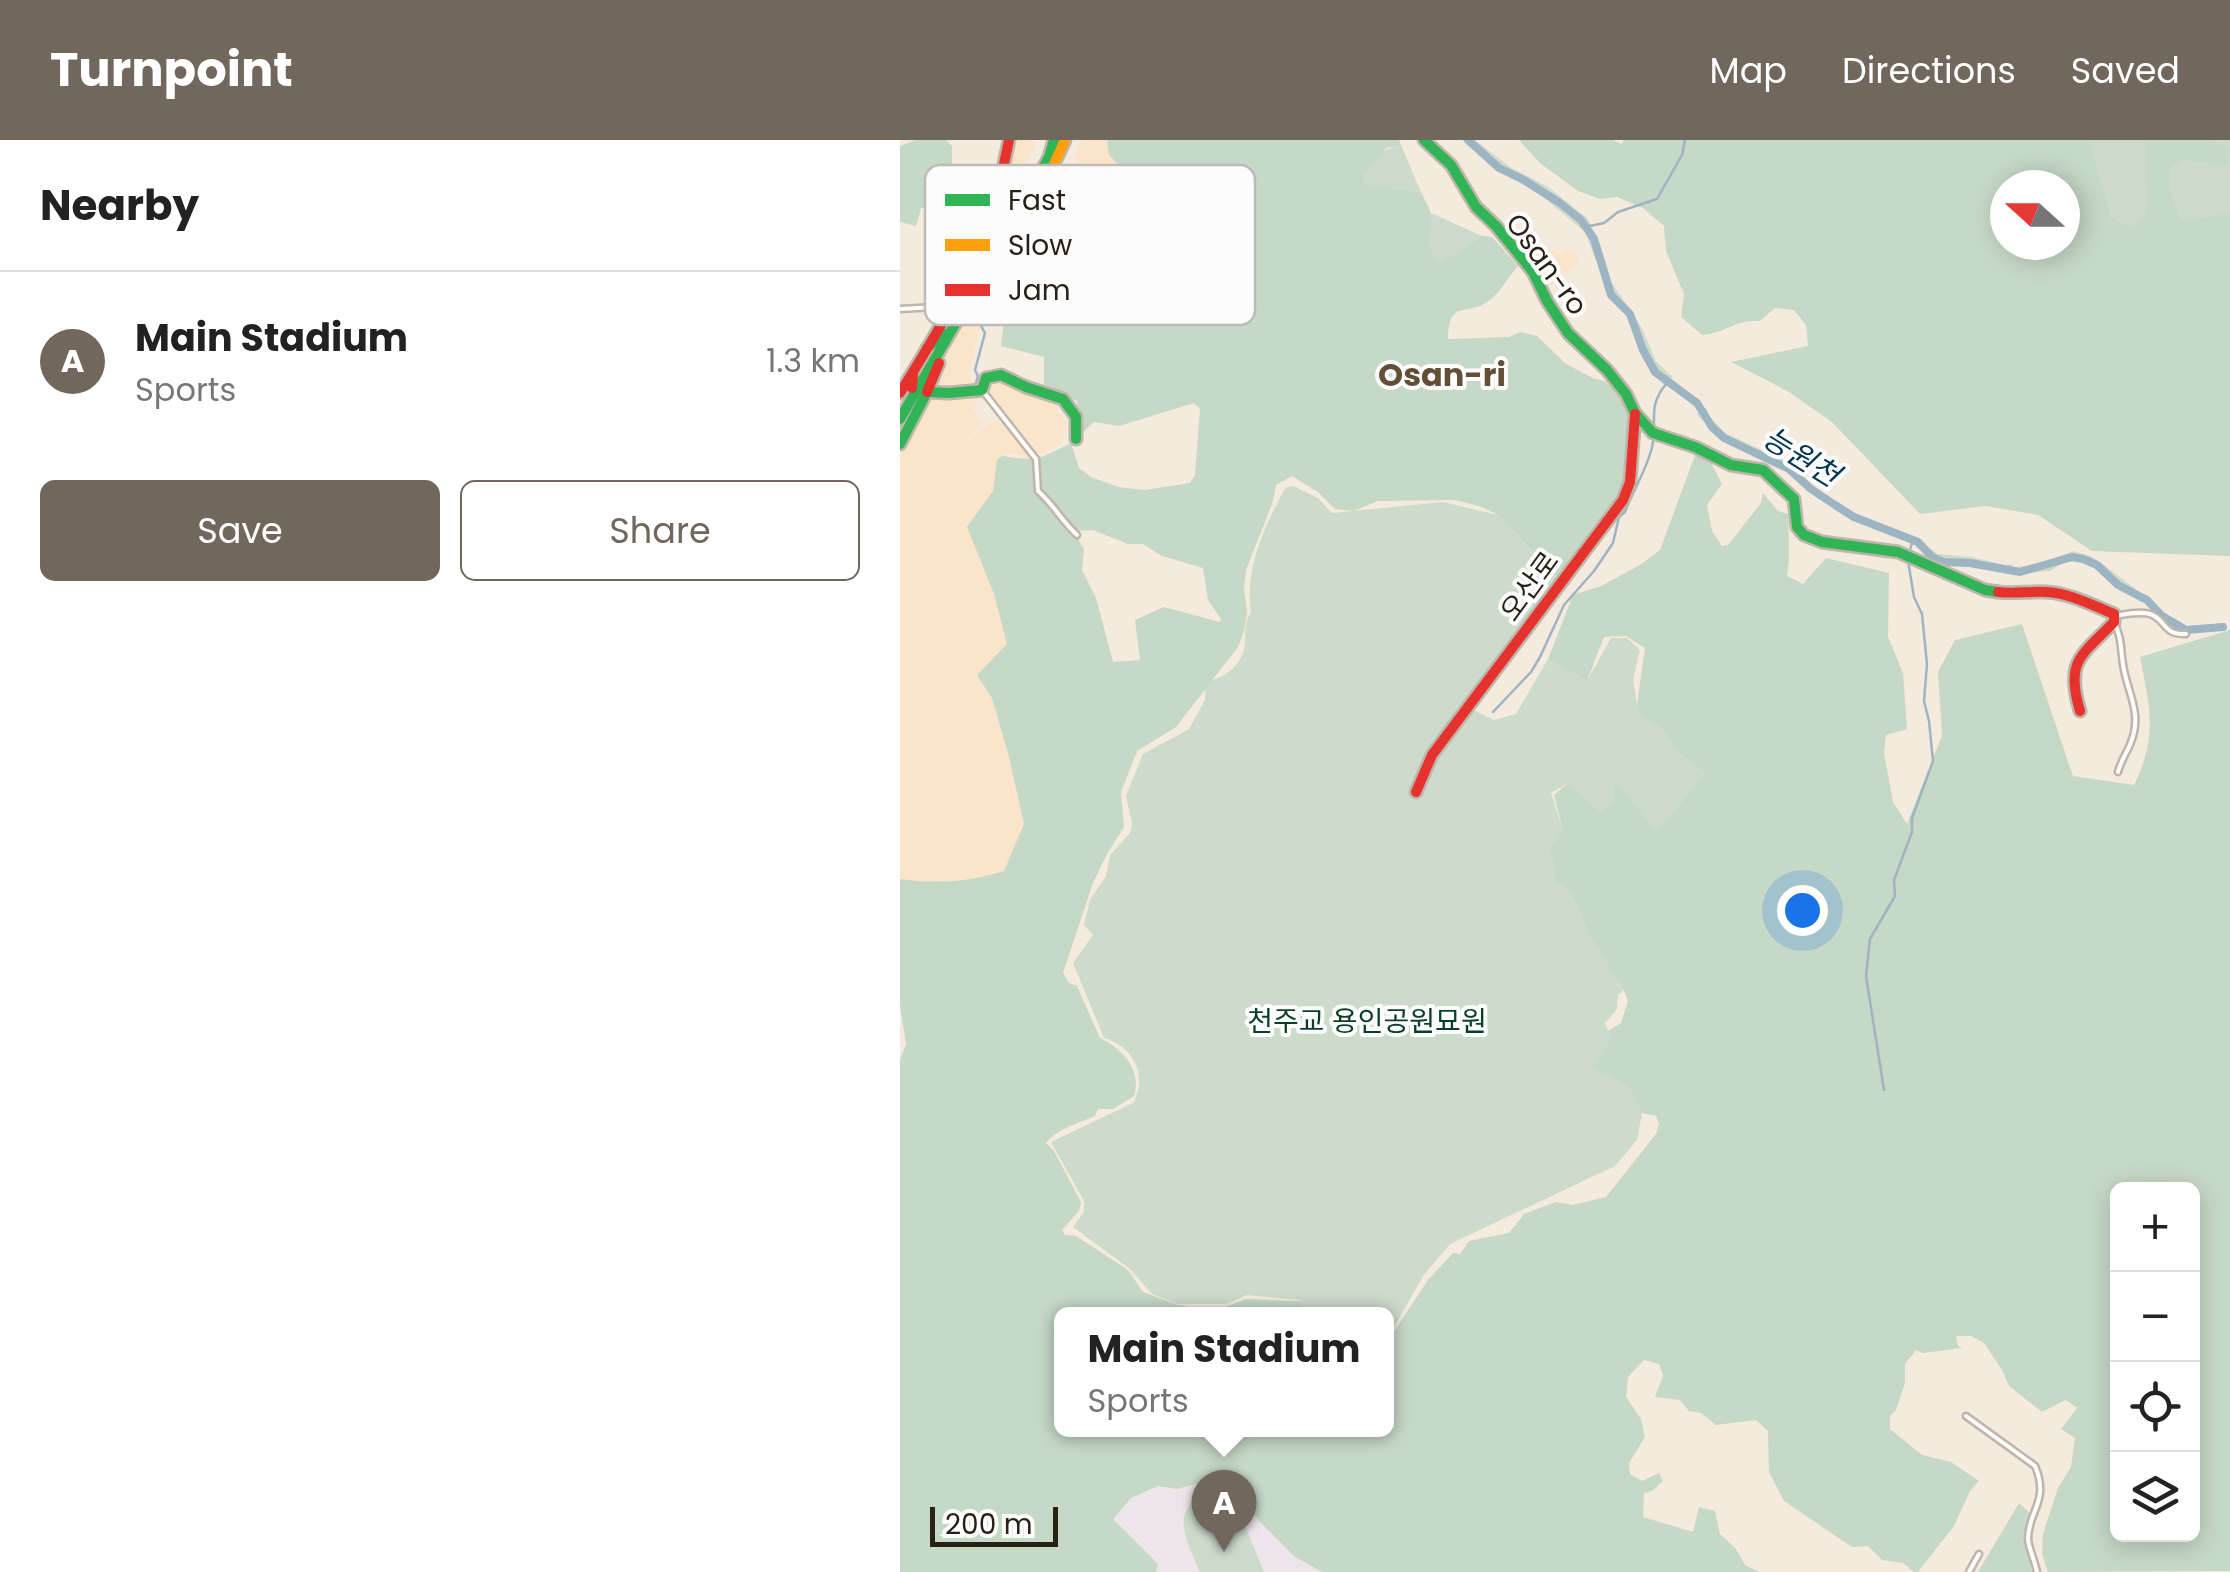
<!DOCTYPE html>
<meta charset="utf-8">
<style>
body{margin:0;font-family:Poppins,"Noto Sans KR",sans-serif;background:#f6f6f6;color:#222}
.controls{position:absolute;right:30px;bottom:30px;display:grid;overflow:hidden;border-radius:15px;box-shadow:0 5px 25px #0003}
.controls button{width:90px;height:90px;display:grid;place-items:center;padding:0;border:0;border-bottom:2px solid #e0e0e0;background:#fff;color:#222;font:50px sans-serif}
.compass{position:absolute;left:1090px;top:30px;width:90px;height:90px;border-radius:50%;background:#fff;box-shadow:0 5px 25px #0003;rotate:291deg}
.scale{position:absolute;left:30px;bottom:25px;width:128px;box-sizing:border-box;padding-left:10px;border:5px solid #2a2116;border-top:0;font-size:28px;line-height:35px;white-space:nowrap;color:#2a2116;-webkit-text-stroke:8px #fcfcfc;paint-order:stroke}
.you{position:absolute;left:902px;top:770px;width:35px;height:35px;margin:-25px;border:8px solid #fff;border-radius:50%;background:#1a73e8;box-shadow:0 0 0 15px #1a73e833}
.badge{display:grid;place-items:center;width:65px;height:65px;border-radius:50%;background:#71675c;color:#fff;font-size:32px;font-weight:700}
.pin{position:absolute;translate:-50% -82px;filter:drop-shadow(0 2px 5px #0008)}
.pin::after{content:'';position:absolute;top:52px;width:35px;height:30px;background:inherit;clip-path:polygon(0 0,100% 0,50% 100%)}
.popup{position:absolute;left:154px;top:1167px;width:340px;height:130px;box-sizing:border-box;display:grid;place-content:center;border-radius:15px;background:#fff;filter:drop-shadow(0 2px 8px #0005);font-size:32px;white-space:nowrap;color:#767676}
.popup b{font-size:38px;color:#222}
.popup::after{content:'';position:absolute;left:50%;top:100%;margin-left:-20px;border:20px solid transparent;border-top-color:#fff}
.list{margin:0;padding:0;list-style:none}
h2{display:flex;justify-content:space-between;align-items:center;height:130px;margin:0;padding:0 40px;font-size:42px}
h2 small{font-size:32px;font-weight:400;color:#767676}
.list li{display:grid;grid-template-columns:65px 1fr auto;gap:30px;align-items:center;box-sizing:border-box;height:180px;padding:0 40px;border-top:2px solid #e0e0e0}
.list b{display:block;font-size:38px;white-space:nowrap}
.list p{margin:0;font-size:32px;white-space:nowrap;color:#767676}
.list em{font-size:32px;font-style:normal;color:#767676}
.actions{display:flex;gap:20px;padding:30px 40px}
.actions a{flex:1;padding:22px 0;border:2px solid #71675c;border-radius:15px;text-align:center;font-size:35px;color:#71675c}
.actions .main{background:#71675c;color:#fff}
.icon{flex:none;width:55px;height:55px;fill:none;stroke:currentColor;stroke-width:2;stroke-linecap:round;stroke-linejoin:round}
.map{position:relative;flex:none;width:1330px;height:1432px;overflow:hidden}
header{display:flex;align-items:center;gap:60px;box-sizing:border-box;height:140px;padding:0 50px;background:#71675c;color:#fff}
header strong{font-size:48px}
nav{display:flex;gap:55px;margin-inline-start:auto;font-size:35px}
main{display:flex}
aside{flex:1;background:#fff}
.map>svg:first-child{display:block}
.built{fill:#fae5cb}
.education{fill:#eee5eb}
.green{fill:#cddbcb}
.forest{fill:#c6d8c6;fill-rule:evenodd}
.lines{fill:none;stroke-linecap:round;stroke-linejoin:round}
.stream{stroke:#9db4c2;stroke-width:2.5}
.river{stroke:#9db4c2;stroke-width:8}
.street-casing{stroke:#bfb6ab;stroke-width:9}
.fast-casing{stroke:#bfb6ab;stroke-width:15}
.slow-casing{stroke:#bfb6ab;stroke-width:15}
.jam-casing{stroke:#bfb6ab;stroke-width:15}
.street{stroke:#fefcfa;stroke-width:4}
.fast{stroke:#30b455;stroke-width:10}
.slow{stroke:#ff9f0a;stroke-width:10}
.jam{stroke:#e5322d;stroke-width:10}
.labels{text-anchor:middle;stroke-width:8;stroke-linejoin:round;paint-order:stroke}
.street-label{font-size:28px;fill:#2a2116;stroke:#fcfcfc}
.park-label{font-size:28px;fill:#093f28;stroke:#fcfcfc}
.water-label{font-size:30px;font-style:italic;fill:#00354f;stroke:#fcfcfc}
.quarter-label{font-size:32px;font-weight:bold;fill:#634f35;stroke:#fcfcfc}
.key{fill:#fcfcfc;stroke:#bdbab7;stroke-width:2.5}
.key-label{font-size:28px;fill:#2a2116}
</style>
<header>
<strong>Turnpoint</strong>
<nav><a>Map</a><a>Directions</a><a>Saved</a></nav>
</header>
<main>
<aside>
<h2>Nearby<small></small></h2>
<ul class="list">
<li><span class="badge">A</span><div><b>Main Stadium</b><p>Sports</p></div><em>1.3 km</em></li>
</ul>
<div class="actions"><a class="main">Save</a><a>Share</a></div>
</aside>
<div class="map">
<svg width="1330" height="1432" viewBox="0 0 1330 1432">
<rect width="100%" height="100%" fill="#f5eade"/>
<!-- built -->
<path class="built" d="M113 0H133L136 4 92 90 89 89Z
M181 0H207L209 15 232 37 223 49 199 29 178 25 175 16Z
M638 102 660 114 666 109 677 114 679 119 674 126 651 145H643L629 125 633 121Z
M73 167 79 189 69 234 73 243 70 245 33 246 48 210Z
M90 239 113 244 155 266 167 284 162 303 143 314 130 319 107 313 97 320 93 351 67 387 94 454 107 504 77 536 92 558 109 617 124 686 104 731 82 738 29 743 0 739V316L33 257 73 254 80 257 73 269 82 284 67 300 96 280 101 284 108 279 87 253 86 245Z"/>
<!-- education -->
<path class="education" d="M308 1341 340 1353 372 1396 395 1417 422 1432H256L257 1424 212 1379 231 1358 259 1346 277 1349Z"/>
<!-- green -->
<path class="green" d="M562 0H567L586 15 569 0H575L610 27 648 47 688 79 691 85 686 86C671 66 635 42 612 34 640 52 678 70 693 103 697 113 700 124 704 134 702 117 697 102 687 88H692L701 107 712 143 742 188 756 221 770 235 773 236 764 245 754 233 743 211 729 174 709 155 685 92 636 51 601 33Z
M1184 0H1330V125L1251 98 1211 77Z
M501 5 521 52 465 47 463 36C476 19 479 9 501 5Z
M531 73 582 96 540 123 531 114 529 92Z
M806 268 810 277 825 293 896 326 903 333 900 341 885 328 822 299 796 274Z
M393 346 418 358 432 373 543 362 598 375 660 442 568 567 594 580 616 574 648 519 687 541 711 498H727L740 510 733 539 739 576 764 587 779 613 807 633 757 694 716 642 714 661 700 671 668 643 651 653 663 691C653 708 653 722 654 741L670 750 691 799 724 850 718 855 717 869 705 883 742 973 737 1000 715 1026 550 1104 523 1136 487 1200 486 1174H408L399 1160 347 1155 326 1164H278L252 1154 230 1129 173 1087 184 1072V1061L151 1002 233 963C249 936 233 906 204 898L173 823 193 795 184 785 190 760 206 736 210 715 230 693 232 683 226 656 243 614 289 589 305 560 306 542C326 537 342 526 345 504 346 491 344 483 351 472 344 428 365 387 385 348Z
M922 353 960 376 1017 397 1026 406 1038 414 1072 417 1105 425 1113 424 1112 430 1045 425 1030 418 1013 404 1014 400 1011 399 1010 403 999 396 954 380 919 356H922Z
M1173 411 1190 416 1204 425 1242 454 1241 457 1238 456 1241 459 1240 462 1191 425 1175 421 1163 423 1150 431 1120 433 1144 424 1116 430 1117 427 1142 423Z
M316 1354 329 1357 335 1362 364 1432H300C287 1401 264 1363 316 1354Z"/>
<!-- forest -->
<path class="forest" d="M16 0H46L52 6V65L21 68 16 86 0 82V6Z
M207 0H499L501 5 486 8 463 36 465 46 521 52C524 59 530 68 531 75 532 96 523 106 540 123L582 96 592 97 618 126C609 136 601 151 591 159 568 179 549 156 548 199L609 197 620 192 637 196 666 224 693 238 706 242 720 256 729 272 727 324 719 363 690 393 658 439 598 375 582 367 555 360 478 361 454 371 435 369 418 352 392 336 376 345 372 364 346 430 344 449 347 471 345 488 338 507 276 587 237 611 221 652 224 687 207 714 193 743 163 833 169 843 177 846 200 898C222 908 242 930 234 956L213 969H198L195 976C178 984 159 987 146 1003L154 1011 181 1062 179 1071 162 1090 165 1095 176 1096 228 1130 243 1152 278 1165 298 1168 325 1167 346 1159 399 1161 408 1174H162V1290H486L487 1202 528 1140 553 1113 560 1114 569 1101 609 1093 624 1074 656 1062 673 1065 706 1057 756 994 759 984 756 976 742 973 730 947 695 928 711 898 708 891 721 883 728 861 724 850 691 799 670 750 654 741 653 717 650 710 663 691 654 655 668 643 700 671 714 661 715 640 757 693 806 633 779 613 762 587 739 576 737 565 745 508 726 496 704 497 687 541 648 519 673 455 701 446 740 425 760 410 797 310 808 317 822 344 807 365 812 391 822 406 828 405 861 363 863 353 878 371 888 374C889 392 890 419 887 436L903 444 926 418 989 433 988 497 1003 533 1007 589 986 595 984 613 993 662 1007 684 1042 596 1038 532 1055 500 1122 484 1173 636 1234 645C1258 596 1250 568 1240 517L1330 490V1431L1148 1432 1142 1414 1143 1394 1158 1348 1171 1327 1175 1298 1161 1289 1177 1268 1166 1260 1142 1272 1109 1246 1102 1230 1084 1203 1071 1196H1056L1058 1206 1062 1208 1023 1213 1016 1210 1005 1224V1243L996 1270 990 1276V1289L1022 1315 1051 1322 1079 1341 1070 1351 1054 1386 1018 1432H1014L1003 1423 982 1420 968 1406 952 1407 884 1361 869 1332 868 1291 856 1280 816 1285 801 1273 789 1271 780 1260 755 1257 763 1236 759 1224 744 1220 728 1237 726 1257 741 1279 745 1297 729 1323 730 1334 742 1341 759 1333 763 1341 752 1351 744 1353 743 1377 793 1392 799 1367 815 1371 820 1394 836 1409 845 1425 859 1432H422L395 1417 360 1382 340 1353 320 1343 308 1341 277 1349 258 1346 231 1358 213 1379 258 1424 256 1432H0V920L6 904 0 866V739C35 744 70 742 104 731L124 684 109 617 92 558 77 535 107 504 94 454 67 387 93 351 97 320 102 316C138 322 139 319 171 303L179 328 191 337 218 347 245 350 290 343 295 335 300 269 294 263 219 286 194 282 181 294 177 261 144 244V217L101 206C103 179 112 154 114 128L151 95 160 75 164 38 178 25 199 29 222 49 231 38 209 15ZM170 386 178 391 193 390 228 404H243L262 416 303 428 308 460 321 479 320 482 264 467 235 480 240 520 213 522 196 458 182 430 184 409ZM1218 1050H1292V1394H1218Z
M619 0H712L722 4 724 0H1189L1211 77 1234 89 1245 75 1247 65 1245 0H1310L1330 9 1328 25 1284 20 1271 27C1268 48 1272 63 1283 82L1316 75H1330V416L1192 411 1138 375 1086 366 1020 374 932 282 889 252 831 222 908 206 906 185 894 170 875 168 860 181C840 178 822 194 802 195L781 177 784 154 766 111 764 86 743 68 717 57 700 59 678 51 640 23ZM1105 45H1165V105H1105Z
M1119 1363 1131 1374C1127 1394 1127 1413 1132 1432H1078Z"/>
<g class="lines">
<!-- stream -->
<path class="stream" d="M685 87 704 83 718 72 757 59 782 15 785 0
M42 249 75 246 78 236 75 230 85 193C76 179 76 168 83 153
M1009 413 1013 400
M593 572 631 532 640 517 664 465 694 431 713 403 719 377 725 372C733 351 745 332 751 311 760 284 744 268 768 242
M984 950 966 836 970 799 995 756 994 740 1012 692V678L1033 621 1029 581 1024 561 1027 524 1022 474 1014 457 1008 421"/>
<!-- river -->
<path class="river" d="M568 0 599 28 622 39 660 63 681 80 694 99 711 155 730 174 743 210 755 232 797 263 812 287 824 298 889 329 911 349 935 365 954 377 1018 402 1032 417 1043 422 1070 423 1120 432 1172 417 1183 419 1197 425 1218 445 1247 460 1262 476 1286 490 1323 487"/>
<defs>
<path id="street" d="M0 169 35 167 43 172
M40 180 43 172 54 154
M82 250 136 319 138 351C153 364 162 381 177 395
M1215 476C1226 474 1239 471 1250 474 1266 479 1262 495 1286 494
M1214 482C1223 500 1220 511 1224 530 1229 555 1242 575 1231 602 1227 613 1221 620 1218 632
M1066 1276 1135 1326C1150 1361 1128 1371 1128 1399 1129 1409 1135 1422 1137 1432
M1069 1432 1079 1414"/>
<path id="fast" d="M524 0 551 25 576 67 596 86 633 132 647 161 668 193 707 230 726 254 735 273 753 293 795 307 831 325 863 330 894 359 897 387 904 395 922 402 998 412 1085 450 1098 452
M27 208 44 194
M0 279 101 105 149 17 154 0
M0 304 27 252 49 253 82 250 86 238 101 235 126 247 163 259 176 277V299"/>
<path id="slow" d="M113 96 147 39 165 0"/>
<path id="jam" d="M12 248 13 233
M27 252 39 223
M0 253C32 201 66 148 86 90 96 61 103 30 109 0
M1098 452C1114 454 1129 451 1146 452 1169 453 1192 465 1214 474V482C1181 516 1165 521 1180 571
M516 652 532 615 723 360 730 342 735 274"/>
</defs>
<!-- street casing -->
<use href="#street" class="street-casing"/>
<!-- fast casing -->
<use href="#fast" class="fast-casing"/>
<!-- slow casing -->
<use href="#slow" class="slow-casing"/>
<!-- jam casing -->
<use href="#jam" class="jam-casing"/>
<!-- street -->
<use href="#street" class="street"/>
<!-- fast -->
<use href="#fast" class="fast"/>
<!-- slow -->
<use href="#slow" class="slow"/>
<!-- jam -->
<use href="#jam" class="jam"/>
</g>
<g class="labels">
<!-- street labels -->
<g class="street-label">
<text transform="translate(647 124) rotate(54)" y="10">Osan-ro</text>
<text transform="translate(629 446) rotate(-54)" y="10">오산로</text>
</g>
<!-- park labels -->
<g class="park-label">
<text x="467" y="891">천주교 용인공원묘원</text>
</g>
<!-- water labels -->
<g class="water-label">
<text transform="translate(901 317) rotate(32)" y="10">능원천</text>
</g>
<!-- quarter labels -->
<g class="quarter-label">
<text x="542" y="246">Osan-ri</text>
</g>
</g>
<!-- legend -->
<rect x="25" y="25" width="330" height="160" rx="15" class="key"/>
<rect x="45" y="54" width="45" height="12" fill="#30b455"/>
<rect x="45" y="99" width="45" height="12" fill="#ff9f0a"/>
<rect x="45" y="144" width="45" height="12" fill="#e5322d"/>
<g class="key-label">
<text x="108" y="70">Fast</text>
<text x="108" y="115">Slow</text>
<text x="108" y="160">Jam</text>
</g>
</svg>
<div class="controls">
<button>+</button>
<button>−</button>
<button><svg class="icon" aria-label="locate" viewBox="0 0 24 24"><circle cx="12" cy="12" r="6"/><path d="M12 2v4M12 18v4M2 12h4M18 12h4"/></svg></button>
<button><svg class="icon" aria-label="layers" viewBox="0 0 24 24"><path d="M12 4l9 5-9 5-9-5zM3 14l9 5 9-5"/></svg></button>
</div>
<svg class="compass" viewBox="-18 -18 36 36"><path d="M0-13l5 13h-10z" fill="#e53935"/><path d="M0 13l5-13h-10z" fill="#767676"/></svg>
<div class="scale">200 m</div>
<div class="you"></div>
<div class="pin badge" style="left:324px;top:1412px">A</div>
<div class="popup"><b>Main Stadium</b>Sports</div>
</div>
</main>
